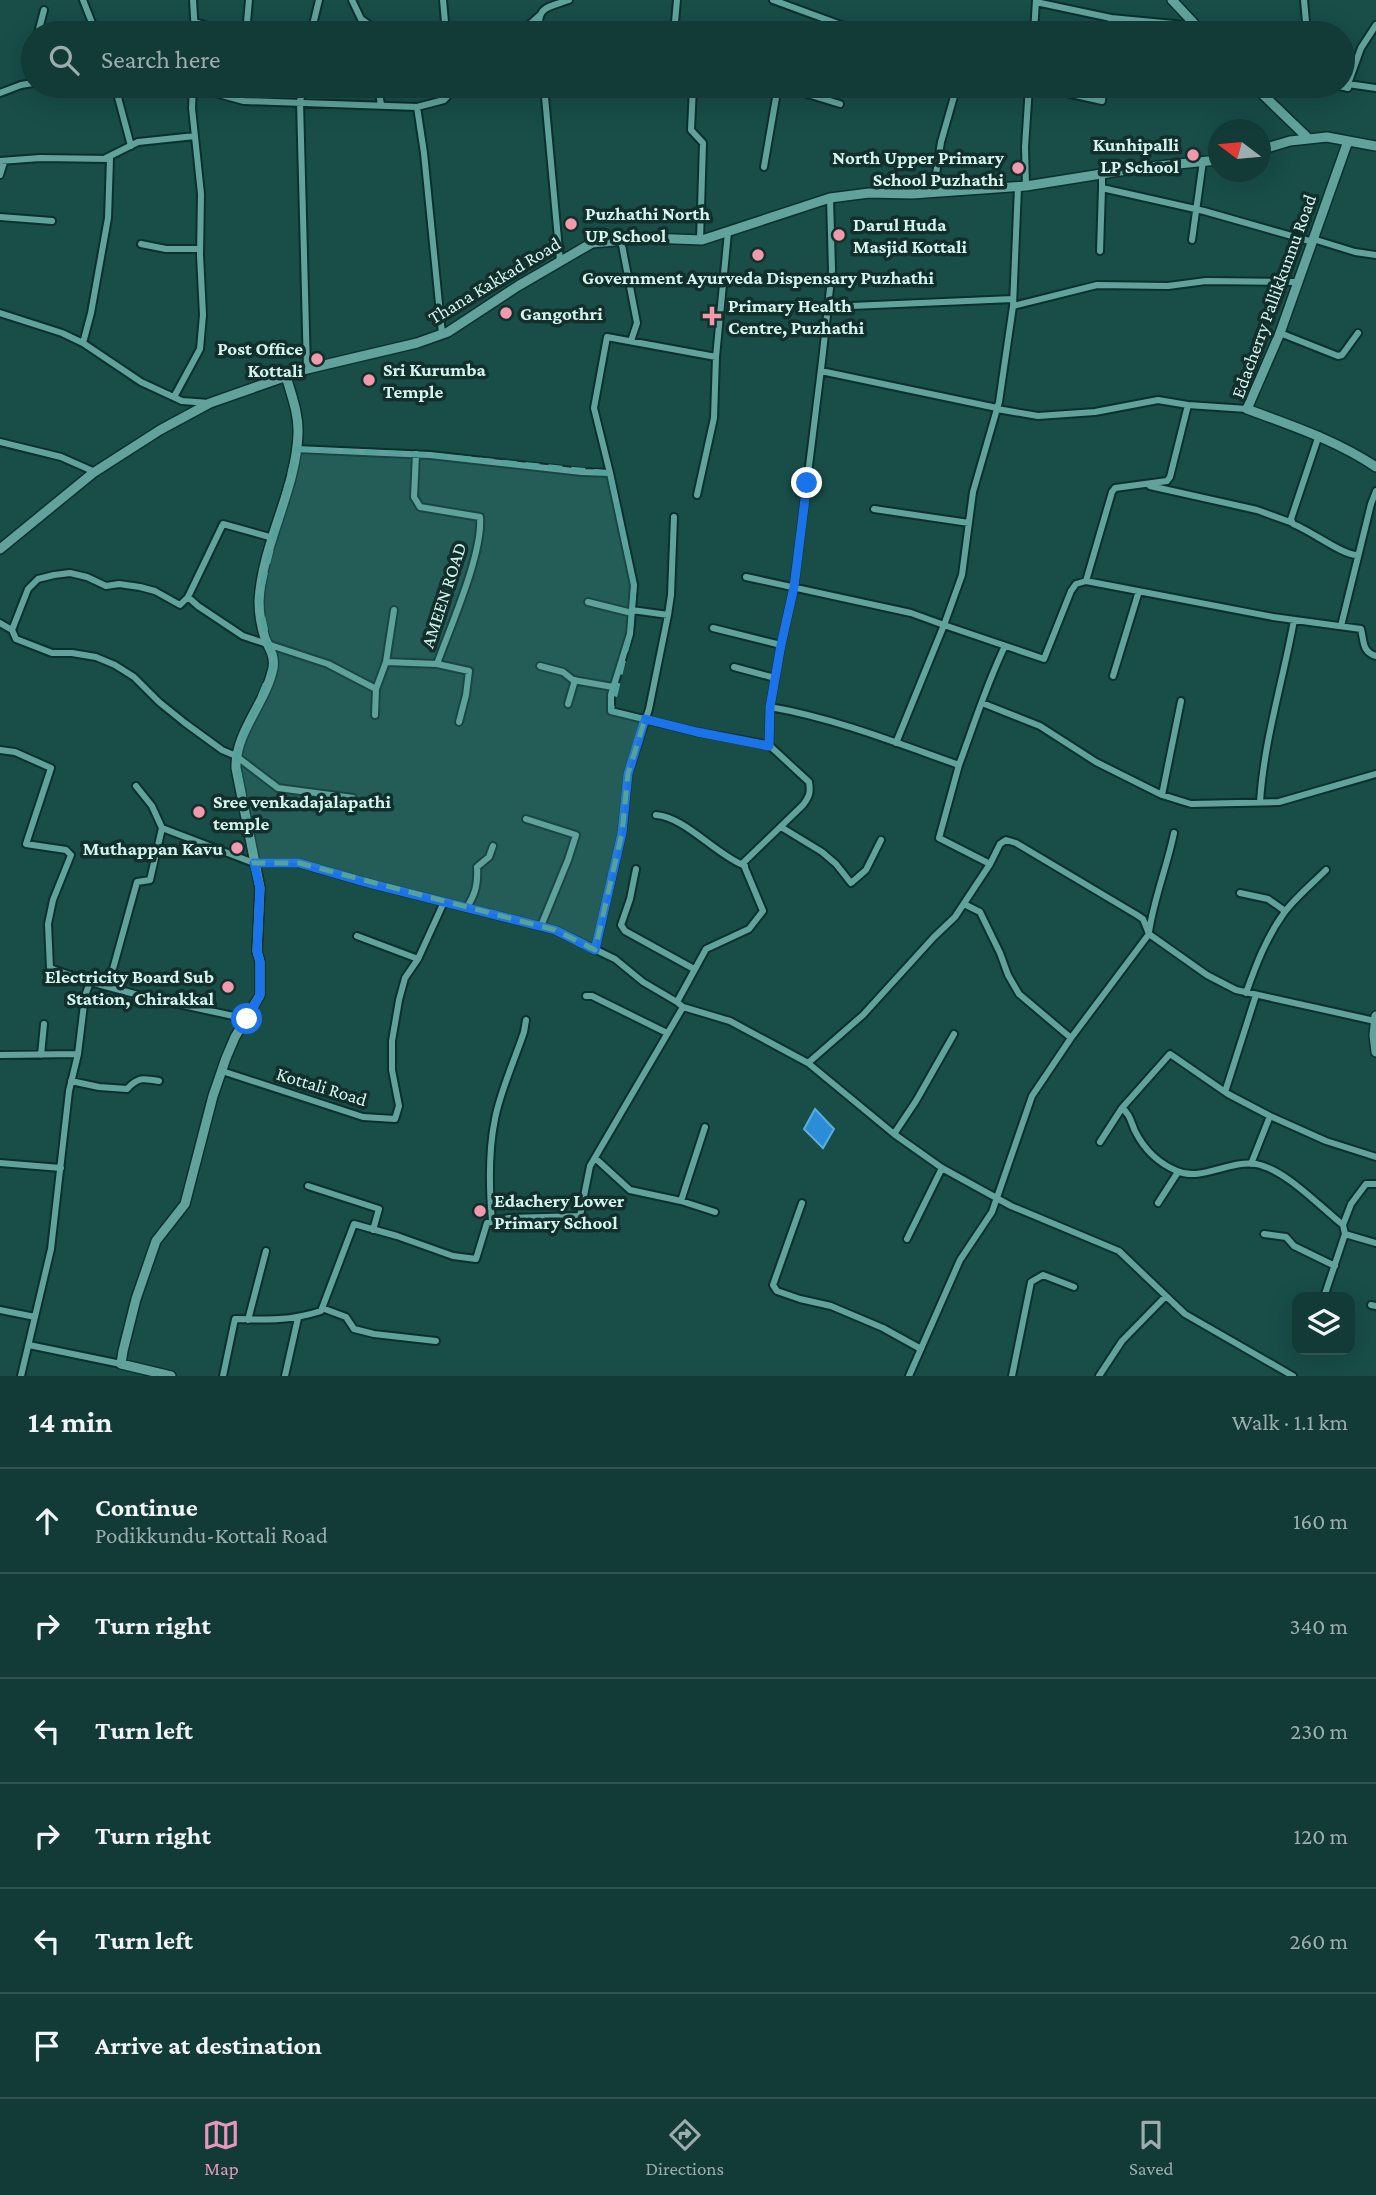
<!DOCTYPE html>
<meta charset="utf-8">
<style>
body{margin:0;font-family:"Crimson Pro",serif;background:#1b413e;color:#f1f3f6}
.controls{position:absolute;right:21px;bottom:21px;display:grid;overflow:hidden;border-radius:14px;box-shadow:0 7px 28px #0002}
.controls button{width:63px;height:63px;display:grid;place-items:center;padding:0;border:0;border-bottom:2px solid #315451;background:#123a36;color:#f1f3f6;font:35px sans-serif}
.compass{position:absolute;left:1208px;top:119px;width:63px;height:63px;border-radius:50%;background:#123a36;box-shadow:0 7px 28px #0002;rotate:286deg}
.stop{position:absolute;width:21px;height:21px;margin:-16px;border:5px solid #1a73e8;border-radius:50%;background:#fff}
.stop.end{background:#1a73e8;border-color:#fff;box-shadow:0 2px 7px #0008}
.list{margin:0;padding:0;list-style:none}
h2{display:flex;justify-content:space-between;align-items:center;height:91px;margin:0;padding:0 28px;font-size:30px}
h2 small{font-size:23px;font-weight:400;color:#9cadad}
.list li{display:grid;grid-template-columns:46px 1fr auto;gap:21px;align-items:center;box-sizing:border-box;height:105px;padding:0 28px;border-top:2px solid #315451}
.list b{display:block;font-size:26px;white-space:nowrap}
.list p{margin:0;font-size:23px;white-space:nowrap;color:#9cadad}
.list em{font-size:23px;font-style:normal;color:#9cadad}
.icon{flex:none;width:38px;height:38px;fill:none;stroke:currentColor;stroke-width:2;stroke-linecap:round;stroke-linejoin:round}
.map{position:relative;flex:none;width:1376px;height:1376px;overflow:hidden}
.search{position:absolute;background:#123a36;box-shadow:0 7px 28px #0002;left:21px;right:21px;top:21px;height:77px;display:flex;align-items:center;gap:18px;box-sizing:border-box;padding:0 24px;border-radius:38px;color:#9cadad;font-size:26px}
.sheet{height:721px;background:#123a36}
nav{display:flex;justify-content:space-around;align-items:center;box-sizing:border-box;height:98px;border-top:2px solid #315451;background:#123a36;font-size:19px;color:#9cadad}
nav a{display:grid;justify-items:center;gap:4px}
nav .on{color:#e797bd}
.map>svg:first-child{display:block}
.water{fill:#2b8dd7;stroke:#5dacde;stroke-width:2}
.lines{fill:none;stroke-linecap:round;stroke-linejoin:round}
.street-casing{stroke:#0b302d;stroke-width:10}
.secondary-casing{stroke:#0b302d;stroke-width:12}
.street{stroke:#61a39c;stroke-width:6}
.secondary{stroke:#61a39c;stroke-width:9}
.route{stroke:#1a73e8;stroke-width:9}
.marked{fill:#54a29b;fill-opacity:0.2;stroke:#54a29b;stroke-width:5;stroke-dasharray:14 9;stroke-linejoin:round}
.poi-dot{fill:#f29aac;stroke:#132f2c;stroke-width:2.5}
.labels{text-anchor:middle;stroke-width:7;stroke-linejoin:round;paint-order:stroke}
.poi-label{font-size:19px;font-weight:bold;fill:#d3f4ef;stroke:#132f2c;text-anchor:start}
.street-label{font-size:19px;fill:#d3f4ef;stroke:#132f2c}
</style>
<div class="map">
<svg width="1376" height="1376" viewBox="0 0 1376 1376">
<rect width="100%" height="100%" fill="#184d48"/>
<!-- water -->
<path class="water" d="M815 1109 834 1129 823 1148 804 1129Z"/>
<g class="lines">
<defs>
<path id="street" d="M83 0 96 33
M193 0 195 33
M352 0 361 19 371 26 373 33
M443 0 446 33
M773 0 863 33
M1304 0 1307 33
M1036 2 1111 18 1109 33
M1111 18 1195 26
M195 22 230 33
M1376 25 1361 48 1348 84 1376 88
M38 33 44 10
M246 33 249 0
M311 33 319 0
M520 33 539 16
M539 33C537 6 546 8 569 0
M674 33 677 0
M1034 33 1036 0
M115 86 131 146
M303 86 300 102 307 369
M378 86 381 105
M544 86 560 261
M693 86 691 130 703 143 700 240
M781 86 840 104
M1036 86 1102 101 1103 86
M1339 86 1348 88
M193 87 244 101 417 107
M0 93 21 85 33 83
M450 93 458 91 463 86
M106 158 138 142 195 136
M0 161 40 158 110 159 108 218 91 313 83 343 141 382 182 401 209 403
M764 167 778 86
M0 175 4 162
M1102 175V188L1204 211 1313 242
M1026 186 1025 147 1029 86
M933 193 941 142 957 86
M0 217 52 221
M1313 239 1355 252 1376 255
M621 240 637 323 631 341
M1192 240 1203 161
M141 244 166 249H200
M1100 251 1102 188
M1013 306 1097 285 1168 286 1206 281 1299 282
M828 307 1013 299
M0 313 62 333 83 343
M1280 333 1338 356 1342 355 1358 333
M442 334 424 153 417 107 444 100 450 93V86
M821 371 997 408
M174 397 200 349 203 315 200 255 201 194 192 108 193 86
M1188 405 1247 409
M997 409 1038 416 1095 412 1158 400 1188 405 1170 477 1167 481 1115 488 1112 492 1086 581 1076 584 1071 591 1044 659 944 625 962 575 973 492 999 402 1013 306 1018 187
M0 442 61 457 95 472
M296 449 430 455 582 472 610 473 634 585 630 634 611 695V711L697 732 769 745
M610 473 594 408 607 337 716 357 728 232
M1150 486 1257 510 1290 522 1319 435
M697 495 714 418 716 357
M874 509 969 523
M1291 519 1293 524C1310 530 1343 556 1358 555
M746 577 911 613 944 625 896 743
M1086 581 1273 617 1361 629C1364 641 1362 652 1376 656
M188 597 198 606 243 636 328 664 376 689 386 662 394 610
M588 602 632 613
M632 610 668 615
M0 623 12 630 16 639 52 653H72L96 657 115 665 134 677 159 702 185 723 222 750 236 756 278 788 353 798
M1341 626 1371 504 1376 491
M713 628 781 645
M12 630 28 589 38 579 54 575 70 573 87 577 106 586 119 584 140 587 155 591 180 605 188 597 223 524 273 538
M386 662 437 664C450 627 483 554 480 517L420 507 414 497 416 454
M437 664 469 671 466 695 459 722
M540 666 563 672 573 680 613 687
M734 667 775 678
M1113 676 1139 591
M982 703 1040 726 1096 762 1162 795 1191 804 1279 802 1376 774
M568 704 575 680
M770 707C834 718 897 743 959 765L939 838 990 864 955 917 934 937 863 1015 808 1063
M375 715 376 689
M0 750 15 752 51 768 26 844 66 850 71 855 53 900 48 924 50 968 90 982
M959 765C974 725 986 685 1005 646
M1162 795 1181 701
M1260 802C1264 740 1283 681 1294 620
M656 815C685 817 716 855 745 866
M526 819 576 835 568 860 541 926
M781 827 822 852 836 864 851 883 866 870 881 840
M162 828 254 863H299L368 883 555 930 615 959 643 982 677 1002
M990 864 1000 844 1006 840 1016 843 1137 915 1143 919 1149 934
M636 869 630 899 621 925 625 931 694 969
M1240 893 1268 899 1285 911
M964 904 980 912 1000 953 1008 975 1019 994 1071 1038
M467 907C476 893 478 883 477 867L489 857 493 846
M1149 932C1154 898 1167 867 1174 833
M357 936 418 959
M595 950 622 833 628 774 649 709 668 615 671 595 674 517
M108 987 137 882 150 880 162 828 152 806 136 786
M1246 993C1256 965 1266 938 1284 913 1295 898 1312 884 1326 870
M586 996H592L667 1033
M683 1007 730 1021 808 1063 894 1134 942 1168 1011 1206 1119 1251 1185 1314 1293 1376
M0 1055 78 1054
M41 1055 44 1024
M222 1071 363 1117 395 1119 399 1106 392 1070V1041L399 1000 405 978 418 959 444 902
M71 1081 99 1087 127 1089C138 1077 143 1078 159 1081
M1225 1092 1256 995
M894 1134 916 1101 954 1034
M1100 1142 1122 1108
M1376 1157 1326 1141 1270 1116 1228 1094 1170 1054 1122 1108C1130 1114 1131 1122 1135 1131 1144 1149 1158 1163 1177 1171 1201 1182 1229 1160 1256 1164 1285 1169 1320 1207 1343 1225L1345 1234 1376 1243
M595 1158 630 1190 681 1201 715 1212
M0 1163 61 1168
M1251 1164 1270 1116
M308 1186 379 1209 373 1230
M681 1201 705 1127
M802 1203 773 1285 777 1291 800 1299 831 1306 883 1328 921 1349
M1158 1203 1178 1172
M492 1221C489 1187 488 1153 495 1119 500 1092 515 1059 524 1032L526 1020
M1343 1225 1351 1204 1366 1184H1376
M1264 1234 1286 1237 1294 1246 1335 1266
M907 1239 942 1168
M1324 1297 1345 1234
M1371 1305 1376 1306
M322 1308 346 1317 354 1329 374 1334 436 1341
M0 1310 35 1317
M248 1320 266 1251
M29 1345 121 1364
M21 1376 51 1249 69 1091 78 1054 85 996 90 982 146 997 247 1019
M223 1376 235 1319C267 1320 290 1321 321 1311L354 1224 397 1236 453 1256 476 1259 487 1223 509 1218 580 1216 590 1166 683 1007 677 1002 706 949 749 929 763 911 743 863 803 805C809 797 811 793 809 782L769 745 770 707 781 645 794 587 822 361 832 270 830 198
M285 1376 298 1318
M909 1376 960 1260 992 1212 1032 1096 1071 1038 1149 934 1207 975 1236 990 1375 1021
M1012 1376 1031 1282 1043 1275 1074 1287
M1099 1376 1122 1341 1166 1296"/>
<path id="secondary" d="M1172 0 1203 33
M1254 86 1309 139
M1348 141 1280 333 1247 409C1292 426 1336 440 1376 467
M1260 150 1290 141 1327 137 1376 146
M0 549 93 473 160 430 210 403 307 369 417 343 448 332 518 286 592 243 649 238 702 240 830 198 869 193 912 194 1026 186 1139 168 1218 160
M1376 1016 1374 1035 1376 1052
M171 1376 121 1364 123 1351 136 1299 156 1241 185 1204 213 1096 226 1058 235 1037 260 995V962L257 951 260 888 236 768C235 732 266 703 273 668 275 655 269 649 265 638 261 626 259 614 259 601 262 544 296 491 298 434 299 414 291 394 286 376"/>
</defs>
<!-- street casing -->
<use href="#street" class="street-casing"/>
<!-- secondary casing -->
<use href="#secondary" class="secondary-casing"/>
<!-- street -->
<use href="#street" class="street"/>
<!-- secondary -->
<use href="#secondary" class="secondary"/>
</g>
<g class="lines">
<!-- route -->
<path class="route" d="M247 1019 260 995V962L257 951 260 888 254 863H299L368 883 555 930 595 950 622 833 628 774 645 719 697 732 769 746 770 707 781 645 794 587 807 483"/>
</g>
<!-- marked area -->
<path class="marked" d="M296 449 430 455 610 473 634 585 630 634 611 711 645 719 628 774 622 833 595 950 555 930 299 863H254L236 756 273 665 259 599Z"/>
<!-- markers -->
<g class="poi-dot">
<circle cx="1193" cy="155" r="7"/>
<circle cx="1018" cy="168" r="7"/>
<circle cx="571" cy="224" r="7"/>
<circle cx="839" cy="235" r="7"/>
<circle cx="758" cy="255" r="7"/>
<circle cx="506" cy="313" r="7"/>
<path d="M708.5 305.5h7v7h7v7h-7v7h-7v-7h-7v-7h7z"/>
<circle cx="317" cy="359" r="7"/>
<circle cx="369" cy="380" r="7"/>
<circle cx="199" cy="812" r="7"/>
<circle cx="237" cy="848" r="7"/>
<circle cx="228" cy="987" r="7"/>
<circle cx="480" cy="1211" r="7"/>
</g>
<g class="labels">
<!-- poi labels -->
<g class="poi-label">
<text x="1179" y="151" text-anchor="end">Kunhipalli<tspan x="1179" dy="22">LP School</tspan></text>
<text x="1004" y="164" text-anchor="end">North Upper Primary<tspan x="1004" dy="22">School Puzhathi</tspan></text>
<text x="585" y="220">Puzhathi North<tspan x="585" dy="22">UP School</tspan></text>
<text x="853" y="231">Darul Huda<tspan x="853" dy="22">Masjid Kottali</tspan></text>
<text x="758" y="284" text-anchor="middle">Government Ayurveda Dispensary Puzhathi</text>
<text x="728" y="312">Primary Health<tspan x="728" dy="22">Centre, Puzhathi</tspan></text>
<text x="520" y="320">Gangothri</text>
<text x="303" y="355" text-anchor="end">Post Office<tspan x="303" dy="22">Kottali</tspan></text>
<text x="383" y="376">Sri Kurumba<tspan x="383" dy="22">Temple</tspan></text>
<text x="213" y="808">Sree venkadajalapathi<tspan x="213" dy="22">temple</tspan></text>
<text x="223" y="855" text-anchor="end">Muthappan Kavu</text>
<text x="214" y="983" text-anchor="end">Electricity Board Sub<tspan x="214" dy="22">Station, Chirakkal</tspan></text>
<text x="494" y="1207">Edachery Lower<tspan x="494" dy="22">Primary School</tspan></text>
</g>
<!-- street labels -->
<g class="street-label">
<text transform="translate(494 280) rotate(-31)" y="7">Thana Kakkad Road</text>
<text transform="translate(1273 296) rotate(-70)" y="7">Edacherry Pallikkunnu Road</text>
<text transform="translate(443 595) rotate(-72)" y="7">AMEEN ROAD</text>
<text transform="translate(322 1086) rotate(17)" y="7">Kottali Road</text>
</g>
</g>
</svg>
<div class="controls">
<button><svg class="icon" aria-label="layers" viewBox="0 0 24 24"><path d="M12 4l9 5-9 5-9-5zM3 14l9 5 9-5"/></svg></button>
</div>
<svg class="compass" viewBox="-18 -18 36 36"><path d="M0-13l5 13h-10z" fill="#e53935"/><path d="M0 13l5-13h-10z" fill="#9cadad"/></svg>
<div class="stop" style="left:247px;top:1019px"></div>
<div class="stop end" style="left:807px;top:483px"></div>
<div class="search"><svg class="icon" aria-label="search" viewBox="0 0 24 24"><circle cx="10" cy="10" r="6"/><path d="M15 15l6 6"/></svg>Search here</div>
</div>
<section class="sheet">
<h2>14 min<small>Walk · 1.1 km</small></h2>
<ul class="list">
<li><svg class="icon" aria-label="ahead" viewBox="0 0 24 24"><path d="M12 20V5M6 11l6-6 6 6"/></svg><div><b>Continue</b><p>Podikkundu-Kottali Road</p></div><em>160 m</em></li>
<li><svg class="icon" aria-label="right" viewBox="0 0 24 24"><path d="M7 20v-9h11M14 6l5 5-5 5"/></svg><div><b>Turn right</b></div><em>340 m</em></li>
<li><svg class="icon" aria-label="left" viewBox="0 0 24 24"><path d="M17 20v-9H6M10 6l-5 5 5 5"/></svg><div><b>Turn left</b></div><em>230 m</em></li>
<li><svg class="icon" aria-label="right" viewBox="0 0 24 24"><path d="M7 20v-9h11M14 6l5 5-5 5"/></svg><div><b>Turn right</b></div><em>120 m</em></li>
<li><svg class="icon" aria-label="left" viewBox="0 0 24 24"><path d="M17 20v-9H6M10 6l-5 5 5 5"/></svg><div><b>Turn left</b></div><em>260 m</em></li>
<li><svg class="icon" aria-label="arrive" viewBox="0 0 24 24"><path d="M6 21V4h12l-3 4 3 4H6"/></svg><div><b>Arrive at destination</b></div></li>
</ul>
</section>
<nav>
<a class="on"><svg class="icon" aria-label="map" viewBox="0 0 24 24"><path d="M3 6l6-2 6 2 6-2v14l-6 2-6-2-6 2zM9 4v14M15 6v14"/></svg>Map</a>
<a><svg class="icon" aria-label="directions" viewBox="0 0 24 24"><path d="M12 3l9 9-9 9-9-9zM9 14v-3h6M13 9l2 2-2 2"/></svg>Directions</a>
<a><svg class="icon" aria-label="saved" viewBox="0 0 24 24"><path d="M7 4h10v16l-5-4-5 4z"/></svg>Saved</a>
</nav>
